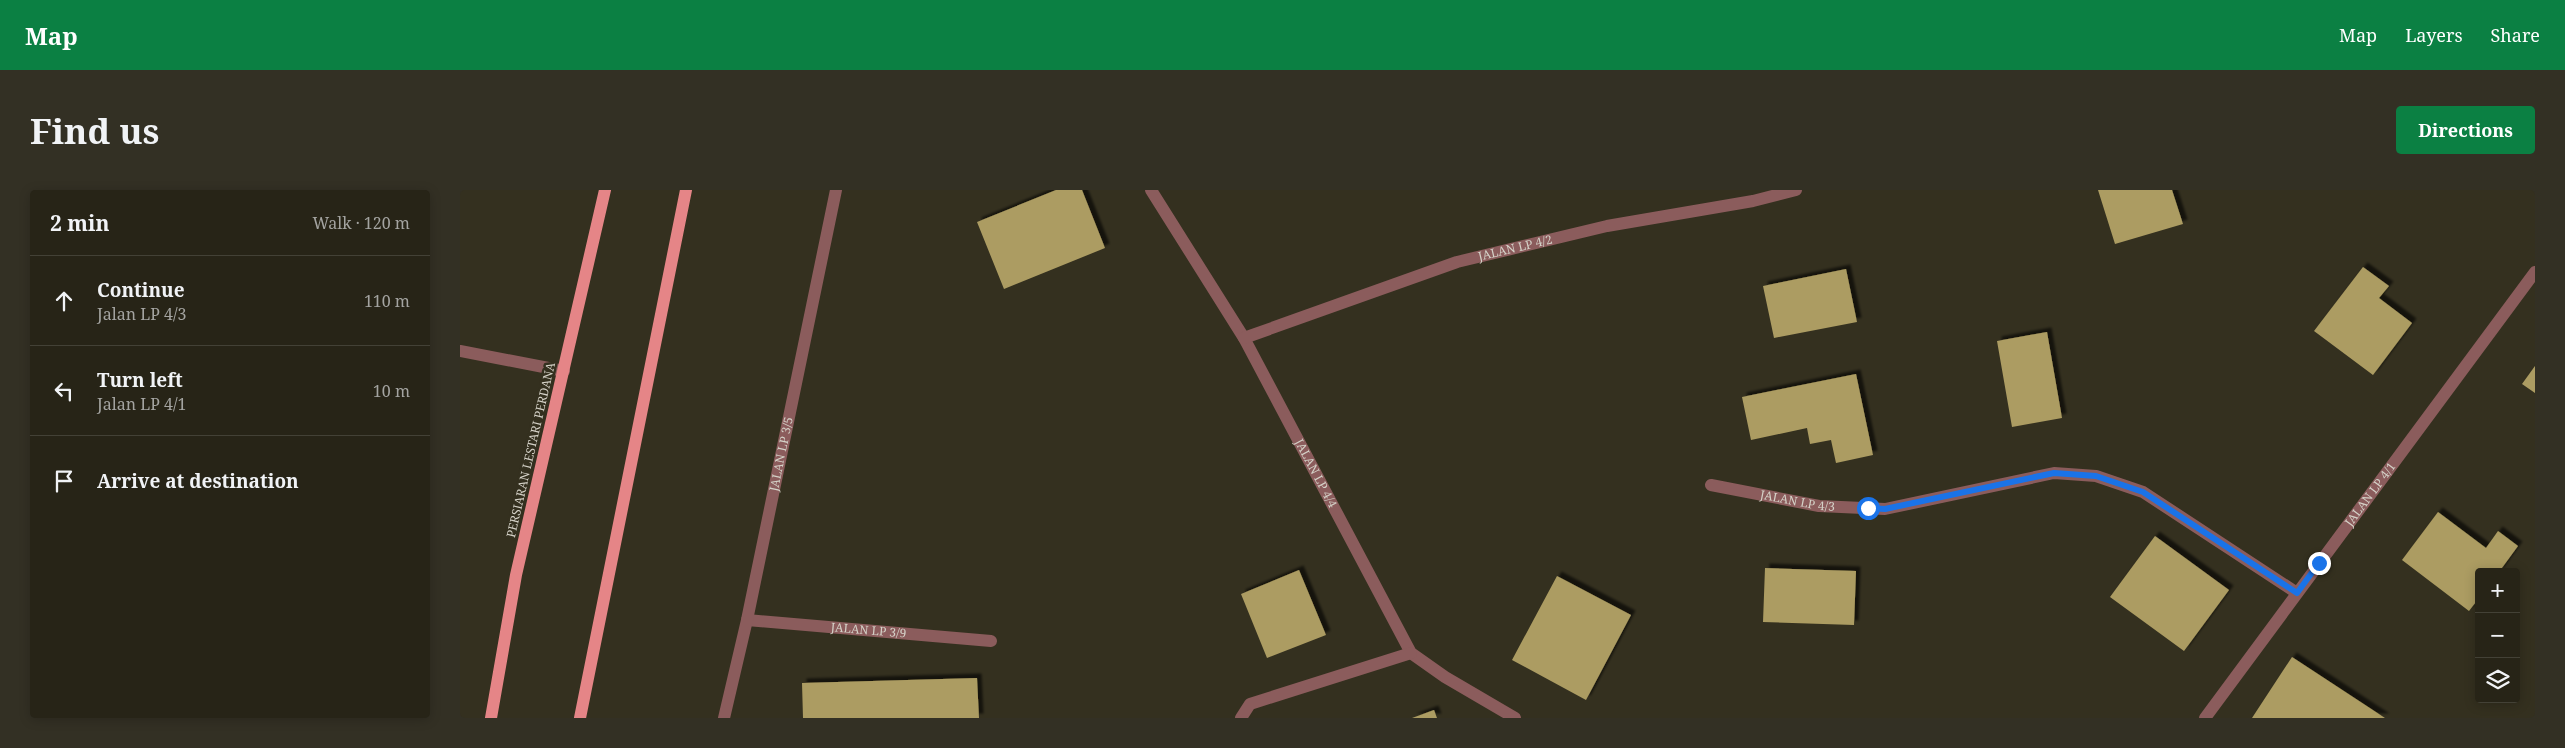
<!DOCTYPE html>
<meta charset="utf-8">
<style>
body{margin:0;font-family:"Noto Serif",serif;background:#333024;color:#f1f3f6}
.controls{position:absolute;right:15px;bottom:15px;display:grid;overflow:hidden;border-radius:5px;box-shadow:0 2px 12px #0003}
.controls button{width:45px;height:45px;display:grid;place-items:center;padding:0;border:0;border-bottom:1px solid #434136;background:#272417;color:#f1f3f6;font:25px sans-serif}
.stop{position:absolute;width:15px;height:15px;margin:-11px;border:4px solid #1a73e8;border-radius:50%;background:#fff}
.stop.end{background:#1a73e8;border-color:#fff;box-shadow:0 1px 5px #0008}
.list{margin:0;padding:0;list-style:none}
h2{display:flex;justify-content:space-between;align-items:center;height:65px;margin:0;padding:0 20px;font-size:21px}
h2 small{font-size:16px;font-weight:400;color:#a4a4a1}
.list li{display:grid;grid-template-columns:32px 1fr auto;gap:15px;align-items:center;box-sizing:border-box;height:90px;padding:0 20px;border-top:1px solid #434136}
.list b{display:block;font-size:19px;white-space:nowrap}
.list p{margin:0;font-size:16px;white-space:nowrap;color:#a4a4a1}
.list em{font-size:16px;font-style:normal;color:#a4a4a1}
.icon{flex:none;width:28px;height:28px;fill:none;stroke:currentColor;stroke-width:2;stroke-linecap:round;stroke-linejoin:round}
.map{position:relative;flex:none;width:2075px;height:528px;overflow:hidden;border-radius:5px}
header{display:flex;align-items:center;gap:30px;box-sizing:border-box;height:70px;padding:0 25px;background:#0b8043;color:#fff}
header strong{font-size:24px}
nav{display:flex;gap:28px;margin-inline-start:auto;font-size:18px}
.intro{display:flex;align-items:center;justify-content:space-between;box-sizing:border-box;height:120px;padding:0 30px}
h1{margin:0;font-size:35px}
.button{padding:12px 22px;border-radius:5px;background:#0b8043;color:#fff;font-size:18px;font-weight:700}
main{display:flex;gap:30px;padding:0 30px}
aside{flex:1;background:#272417;border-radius:5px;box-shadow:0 2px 12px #0003}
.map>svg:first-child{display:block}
.building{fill:#ac9c62;filter:url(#shadow)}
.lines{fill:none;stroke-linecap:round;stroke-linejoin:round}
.minor{stroke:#8b5c5c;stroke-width:12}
.major{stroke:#e58587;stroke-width:12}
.route{stroke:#1a73e8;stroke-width:6}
.labels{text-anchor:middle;stroke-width:5;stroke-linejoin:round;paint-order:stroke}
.street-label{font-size:12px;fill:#d4d1c7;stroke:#34301f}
</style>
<header>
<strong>Map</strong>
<nav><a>Map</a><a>Layers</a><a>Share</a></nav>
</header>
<div class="intro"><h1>Find us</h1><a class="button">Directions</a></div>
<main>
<aside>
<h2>2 min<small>Walk · 120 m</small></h2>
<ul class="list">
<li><svg class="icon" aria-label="ahead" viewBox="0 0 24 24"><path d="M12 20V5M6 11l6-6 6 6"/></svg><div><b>Continue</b><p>Jalan LP 4/3</p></div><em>110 m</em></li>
<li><svg class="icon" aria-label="left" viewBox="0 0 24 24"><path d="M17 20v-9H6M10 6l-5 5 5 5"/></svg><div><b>Turn left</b><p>Jalan LP 4/1</p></div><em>10 m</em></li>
<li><svg class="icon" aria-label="arrive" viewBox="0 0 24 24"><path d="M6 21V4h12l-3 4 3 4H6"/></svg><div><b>Arrive at destination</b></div></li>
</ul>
</aside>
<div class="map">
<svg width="2075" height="528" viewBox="0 0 2075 528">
<defs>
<filter id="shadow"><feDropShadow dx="4.5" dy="-4.5" stdDeviation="1" flood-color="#0009"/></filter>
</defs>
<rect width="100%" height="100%" fill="#34301f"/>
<!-- building -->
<path class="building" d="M596 0H622L645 58 544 99 517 32Z
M1638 0H1712L1723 34 1655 54Z
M1903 77 1929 96 1919 108 1952 133 1913 185 1854 141Z
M1386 79 1397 132 1314 148 1303 96Z
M1587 142 1602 228 1552 237 1537 151Z
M2075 176V203L2062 194Z
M1396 184 1413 265 1376 273 1371 250 1350 254 1347 238 1291 250 1282 207Z
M1978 322 2026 358 2038 341 2058 356 2039 382H2019V408L2009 421 1942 370Z
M1695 346 1769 400 1724 461 1650 407Z
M1305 378 1396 381 1394 435 1303 432Z
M839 380 866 445 807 468 781 404Z
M1097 386 1171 425 1126 510 1052 470Z
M1832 467 1925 528H1792Z
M517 488 519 528H343L342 493Z
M974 520 977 528H952Z"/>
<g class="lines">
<!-- minor -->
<g class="minor">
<path id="s1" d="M691 0 784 148 951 463 985 487 1055 528"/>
<path id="s2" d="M784 148 997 72 1147 36 1293 11 1336 0"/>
<path d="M0 161 104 181"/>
<path id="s3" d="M1251 295 1359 316 1425 319 1594 283 1636 286 1683 302 1837 403"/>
<path id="s4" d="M287 430 531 451"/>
<path id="s5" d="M264 528 287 430 376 0"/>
<path d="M781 528 790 514 951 463"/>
<path id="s6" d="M1745 528 2075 82"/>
</g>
<!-- major -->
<path class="major" d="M31 528 56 385 145 0
M120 528 226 0"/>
</g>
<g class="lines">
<!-- route -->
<path class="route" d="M1408 318 1425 319 1594 283 1636 286 1683 302 1837 403 1859 373"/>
</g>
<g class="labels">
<!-- street labels -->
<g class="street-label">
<text dy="4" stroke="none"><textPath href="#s2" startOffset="286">JALAN LP 4/2</textPath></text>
<text transform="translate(71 260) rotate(-77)" y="4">PERSIARAN LESTARI PERDANA</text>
<text dy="4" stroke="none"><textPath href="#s5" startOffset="270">JALAN LP 3/5</textPath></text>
<text dy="4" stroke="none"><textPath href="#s1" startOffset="328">JALAN LP 4/4</textPath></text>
<text dy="4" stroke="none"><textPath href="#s6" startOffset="278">JALAN LP 4/1</textPath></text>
<text dy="4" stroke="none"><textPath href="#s3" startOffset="88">JALAN LP 4/3</textPath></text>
<text dy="4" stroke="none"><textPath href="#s4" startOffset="122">JALAN LP 3/9</textPath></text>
</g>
</g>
</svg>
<div class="controls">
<button>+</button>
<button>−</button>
<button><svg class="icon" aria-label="layers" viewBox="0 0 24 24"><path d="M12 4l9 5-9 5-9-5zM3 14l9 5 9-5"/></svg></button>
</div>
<div class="stop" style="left:1408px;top:318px"></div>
<div class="stop end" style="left:1859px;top:373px"></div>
</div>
</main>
